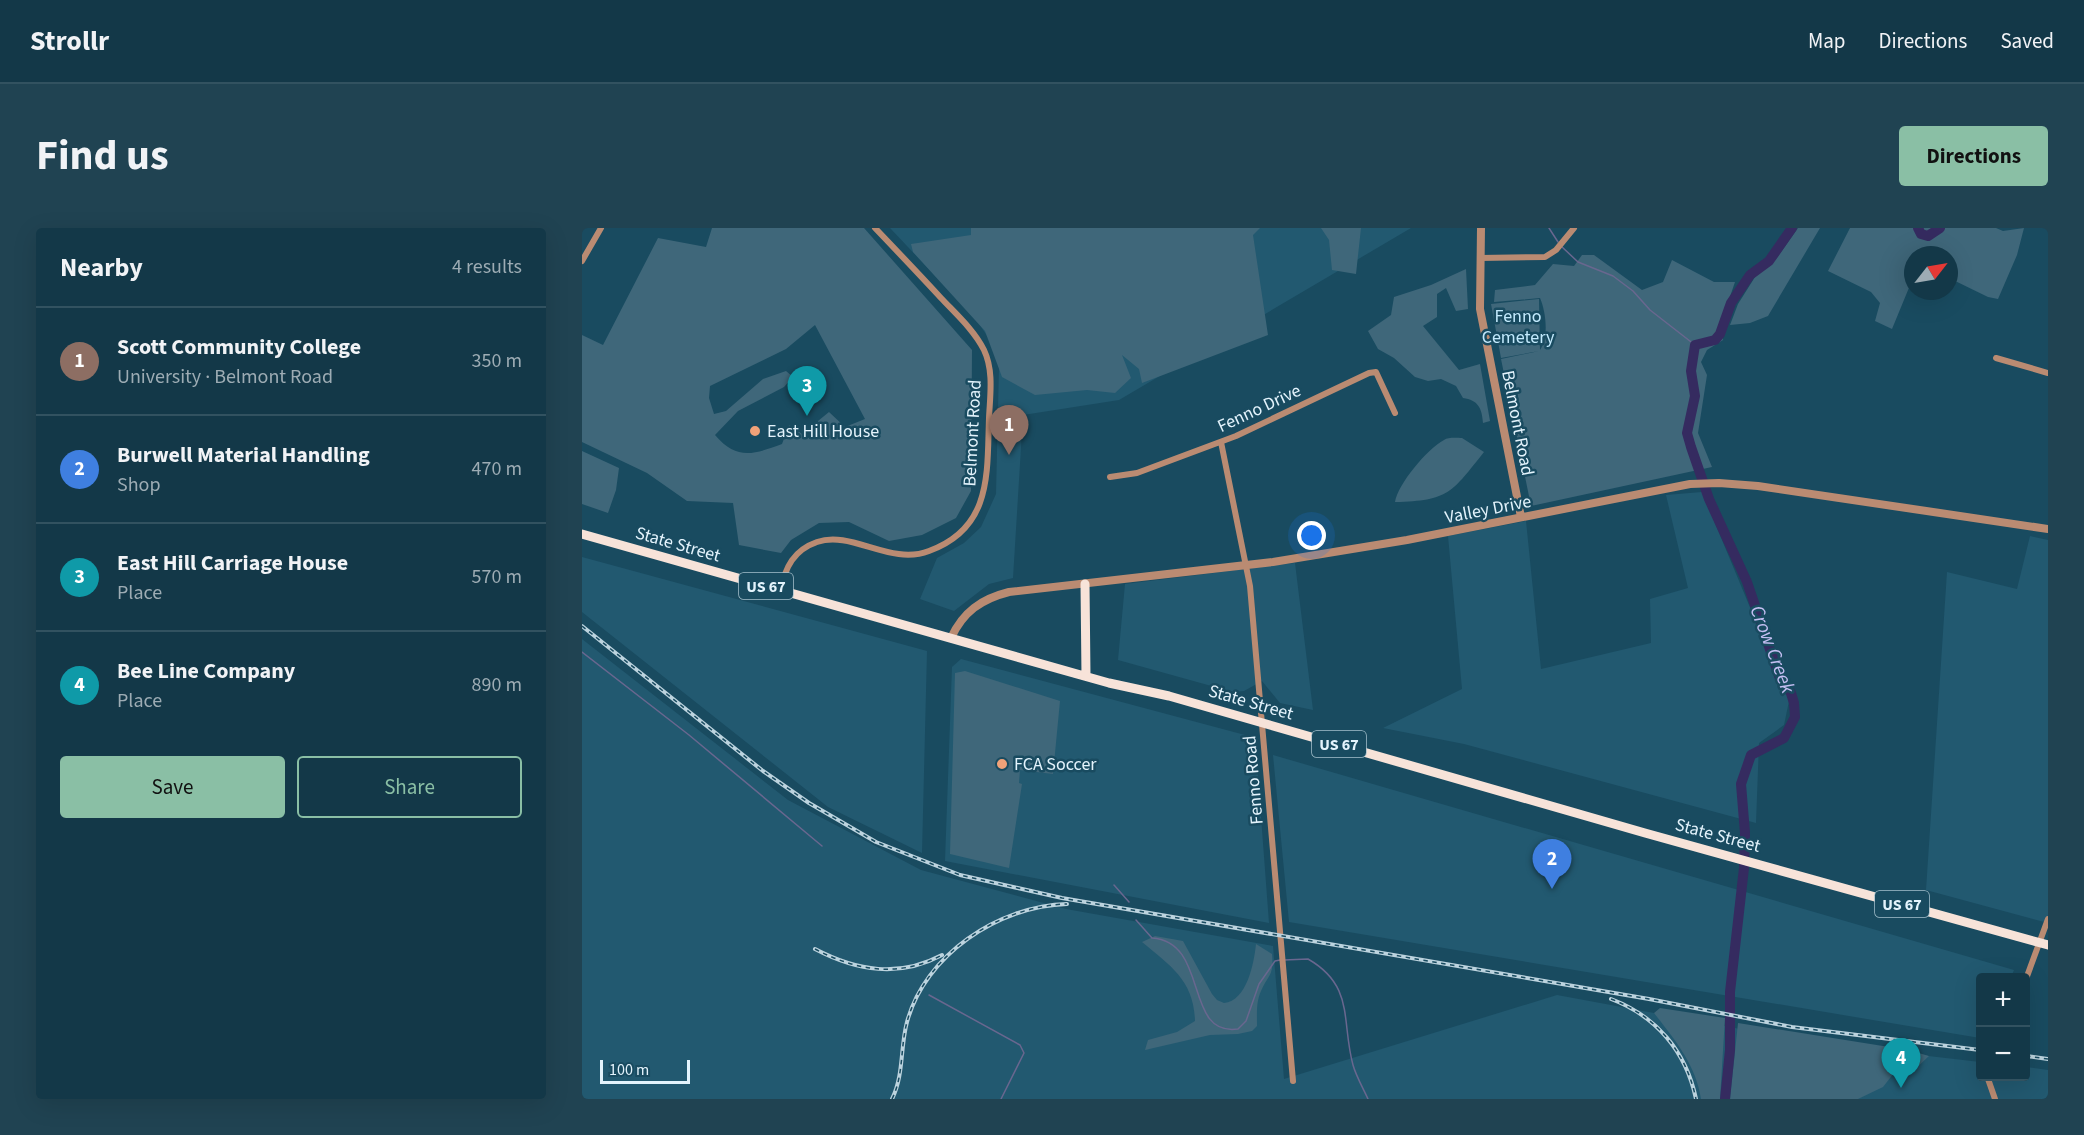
<!DOCTYPE html>
<meta charset="utf-8">
<style>
body{margin:0;font-family:"Source Sans 3",sans-serif;background:#204352;color:#f1f3f6}
.controls{position:absolute;right:18px;bottom:18px;display:grid;overflow:hidden;border-radius:6px;box-shadow:0 6px 24px #0002}
.controls button{width:54px;height:54px;display:grid;place-items:center;padding:0;border:0;border-bottom:2px solid #325260;background:#133848;color:#f1f3f6;font:30px sans-serif}
.compass{position:absolute;left:1322px;top:18px;width:54px;height:54px;border-radius:50%;background:#133848;box-shadow:0 6px 24px #0002;rotate:59deg}
.scale{position:absolute;left:18px;bottom:15px;width:90px;box-sizing:border-box;padding-left:6px;border:3px solid #e3f3fc;border-top:0;font-size:16px;line-height:21px;white-space:nowrap;color:#e3f3fc;-webkit-text-stroke:4px #194b60;paint-order:stroke}
.you{position:absolute;left:730px;top:308px;width:21px;height:21px;margin:-15px;border:4px solid #fff;border-radius:50%;background:#1a73e8;box-shadow:0 0 0 9px #1a73e833}
.badge{display:grid;place-items:center;width:39px;height:39px;border-radius:50%;background:#8abfa5;color:#fff;font-size:20px;font-weight:700}
.pin{position:absolute;translate:-50% -50px;filter:drop-shadow(0 2px 3px #0008)}
.pin::after{content:'';position:absolute;top:32px;width:21px;height:18px;background:inherit;clip-path:polygon(0 0,100% 0,50% 100%)}
.list{margin:0;padding:0;list-style:none}
h2{display:flex;justify-content:space-between;align-items:center;height:78px;margin:0;padding:0 24px;font-size:26px}
h2 small{font-size:20px;font-weight:400;color:#9dacb4}
.list li{display:grid;grid-template-columns:39px 1fr auto;gap:18px;align-items:center;box-sizing:border-box;height:108px;padding:0 24px;border-top:2px solid #325260}
.list b{display:block;font-size:22px;white-space:nowrap}
.list p{margin:0;font-size:20px;white-space:nowrap;color:#9dacb4}
.list em{font-size:20px;font-style:normal;color:#9dacb4}
.actions{display:flex;gap:12px;padding:18px 24px}
.actions a{flex:1;padding:14px 0;border:2px solid #8abfa5;border-radius:6px;text-align:center;font-size:21px;color:#8abfa5}
.actions .main{background:#8abfa5;color:#111}
.map{position:relative;flex:none;width:1466px;height:871px;overflow:hidden;border-radius:6px}
header{display:flex;align-items:center;gap:36px;box-sizing:border-box;height:84px;padding:0 30px;background:#133848;border-bottom:2px solid #325260}
header strong{font-size:28px}
nav{display:flex;gap:33px;margin-inline-start:auto;font-size:21px}
.intro{display:flex;align-items:center;justify-content:space-between;box-sizing:border-box;height:144px;padding:0 36px}
h1{margin:0;font-size:42px}
.button{padding:15px 27px;border-radius:6px;background:#8abfa5;color:#111;font-size:21px;font-weight:700}
main{display:flex;gap:36px;padding:0 36px}
aside{flex:1;background:#133848;border-radius:6px;box-shadow:0 6px 24px #0002}
.map>svg:first-child{display:block}
.built{fill:#225970}
.green{fill:#3f677a;fill-rule:evenodd}
.lines{fill:none;stroke-linecap:round;stroke-linejoin:round}
.stream{stroke:#69678f;stroke-width:1.5}
.river{stroke:#352b60;stroke-width:10}
.minor{stroke:#ba8b72;stroke-width:6}
.tertiary{stroke:#ba8b72;stroke-width:8}
.primary{stroke:#f7e3d9;stroke-width:9}
.rail-casing{stroke:#bcd3de;stroke-width:4}
.rail{stroke:#194b60;stroke-width:1.5;stroke-dasharray:4.5;stroke-linecap:butt}
.poi-dot{fill:#f0a279;stroke:#194b60;stroke-width:2}
.labels{text-anchor:middle;stroke-width:5;stroke-linejoin:round;paint-order:stroke}
.shield{fill:#194b60;stroke:#a6c1cd;stroke-width:1.5}
.shield-label{font-size:16px;font-weight:bold;fill:#e3f3fc}
.park-label{font-size:18px;fill:#c3eafd;stroke:#194b60}
.street-label{font-size:18px;fill:#e3f3fc;stroke:#194b60}
.poi-label{font-size:18px;fill:#e3f3fc;stroke:#194b60;text-anchor:start}
.water-label{font-size:20px;font-style:italic;fill:#c4bff2;stroke:#194b60}
</style>
<header>
<strong>Strollr</strong>
<nav><a>Map</a><a>Directions</a><a>Saved</a></nav>
</header>
<div class="intro"><h1>Find us</h1><a class="button">Directions</a></div>
<main>
<aside>
<h2>Nearby<small>4 results</small></h2>
<ul class="list">
<li><span class="badge" style="background:#8d6e63">1</span><div><b>Scott Community College</b><p>University · Belmont Road</p></div><em>350 m</em></li>
<li><span class="badge" style="background:#3f7fe0">2</span><div><b>Burwell Material Handling</b><p>Shop</p></div><em>470 m</em></li>
<li><span class="badge" style="background:#0f9aa8">3</span><div><b>East Hill Carriage House</b><p>Place</p></div><em>570 m</em></li>
<li><span class="badge" style="background:#0f9aa8">4</span><div><b>Bee Line Company</b><p>Place</p></div><em>890 m</em></li>
</ul>
<div class="actions"><a class="main">Save</a><a>Share</a></div>
</aside>
<div class="map">
<svg width="1466" height="871" viewBox="0 0 1466 871">
<rect width="100%" height="100%" fill="#194b60"/>
<!-- built -->
<path class="built" d="M308 0H829L537 172 441 187 431 350 407 356 372 383 338 371 355 330 382 315 399 299 414 266 417 139 409 114 394 91Z
M1120 264 1207 473 1202 497 1177 515 1174 595 882 516 801 500 880 461 866 308 944 293 959 441 1069 415 1068 371 1106 360 1084 267Z
M1448 308 1466 312V695L1344 662 1365 344 1435 361Z
M0 329 345 423 340 625 246 579 0 384Z
M713 335 731 482 698 475 680 453 662 463 651 464 536 432 543 356Z
M0 411 206 572 339 642 484 681 691 718 702 851 975 767 1169 803 1175 871H0Z
M379 431 663 507 674 522 687 695 363 633 370 439Z
M691 527 1432 742 1429 749 1398 750V810L707 694Z
M1312 824 1398 834V848H1444V839L1466 842V871H1243Z"/>
<!-- green -->
<path class="green" d="M130 0H282L390 122 389 263 374 290 340 307 307 313 267 294 237 295 209 312 199 325 157 317 151 275 105 273 65 245 0 214V107L21 117 76 10 124 19ZM233 97 283 191 263 199 247 184 236 193 239 206 226 210 207 197 200 216C172 226 155 233 133 207L156 183 202 159 211 149 204 143 181 151 144 183 132 186 127 170 128 158 204 121Z
M389 0H678L671 7 686 107 560 155 557 141 540 127 549 150 533 165 505 162 453 167 420 149 403 103 331 24 329 16 389 7Z
M739 0H779L774 46 750 42 747 12Z
M1216 0H1238L1186 88 1168 95 1148 97 1156 76 1173 49 1194 31Z
M1268 0H1414L1421 3 1442 0 1435 27 1416 71 1406 69 1367 50V27H1331V50L1310 101 1293 93 1298 75 1289 64 1246 43Z
M1000 27H1012L1060 62 1081 54 1090 32 1132 54H1153L1138 98 1141 112 1125 122 1119 134 1125 147 1116 205 1130 239 949 278 919 131 957 123 919 130 909 76 957 71 958 122C967 109 964 84 958 70L912 74 913 62 953 57 971 36 992 38Z
M884 41 886 81 874 83 864 60 855 66V89L841 98 877 142 898 136 908 193 901 195C900 180 896 172 881 170L874 158 859 151 846 153 833 149 812 130 796 121 786 103 809 87 812 69 849 57Z
M880 210 902 224C870 264 867 273 813 274 816 256 845 221 862 212 866 209 875 210 880 210Z
M0 223 37 240 34 262 26 285 0 276Z
M383 443 478 473 471 546 438 542 437 555 440 556 427 640 368 626 373 445Z
M573 708 601 713 630 766 635 772 642 775C665 773 672 735 674 716L690 726C692 748 687 745 679 763 674 774 675 786 675 798L670 803 656 806 628 807 563 822 566 812 595 804 613 793C612 753 589 738 560 714Z
M1078 780 1143 790 1138 871H1119C1114 837 1093 812 1072 785Z
M1156 795 1326 822 1347 828 1331 843 1319 840 1312 845 1301 859 1276 871H1148Z"/>
<g class="lines">
<!-- stream -->
<path class="stream" d="M967 0 976 14
M979 18 996 34 1031 48 1051 63 1068 82 1113 117
M0 424 107 507 240 618
M532 657 547 674
M554 692 570 710C628 714 601 809 656 801L664 793 677 756 693 733 698 732
M702 732 726 731C773 758 759 793 771 837 774 848 781 860 786 871
M347 767 438 817 442 825 419 871"/>
<!-- river -->
<path class="river" d="M1336 0 1339 6 1346 8 1358 0
M1143 871 1148 822V764L1162 640 1163 605 1159 556 1169 527 1202 510 1213 489 1212 475 1209 465 1197 448 1165 354 1127 271 1109 219 1105 205 1113 168 1109 143 1113 117 1133 112 1138 106 1149 75 1168 47 1187 33 1210 0"/>
<!-- minor -->
<path class="minor" d="M898 30 963 29 974 22 992 0
M0 33 19 0
M1414 130 1466 145
M639 214 668 358 711 853
M528 249 555 245 654 208 787 145 794 144 813 185
M199 362C203 339 212 322 235 314 270 302 308 338 347 323 410 300 405 246 407 190 408 168 412 143 402 122 392 102 374 86 359 70 337 46 315 23 293 0
M1444 751 1466 691
M1405 848 1413 871"/>
<!-- tertiary -->
<path class="tertiary" d="M899 0 898 81 939 289
M369 410C381 384 399 371 427 364L691 334 825 312 1108 256 1137 255 1176 258 1466 301"/>
<!-- primary -->
<path class="primary" d="M0 306 527 455 587 468 1063 605 1466 717
M503 356 504 448"/>
<defs>
<path id="rail" d="M0 398 181 543 227 575 294 614 378 647 480 670 1067 771 1210 799 1398 822
M233 721C275 743 317 750 360 727
M1029 771C1074 788 1104 823 1114 871
M1444 828 1466 831
M310 871C322 847 318 820 325 794 343 727 416 678 485 676"/>
</defs>
<!-- rail casing -->
<use href="#rail" class="rail-casing"/>
<!-- rail -->
<use href="#rail" class="rail"/>
</g>
<!-- markers -->
<g class="poi-dot">
<circle cx="173" cy="203" r="6"/>
<circle cx="420" cy="536" r="6"/>
</g>
<g class="labels">
<!-- shield labels -->
<g class="shield">
<rect x="157" y="345" width="54" height="26" rx="4.5"/>
<rect x="730" y="503" width="54" height="26" rx="4.5"/>
<rect x="1293" y="663" width="54" height="26" rx="4.5"/>
</g>
<g class="shield-label">
<text x="184" y="364">US 67</text>
<text x="757" y="522">US 67</text>
<text x="1320" y="682">US 67</text>
</g>
<!-- park labels -->
<g class="park-label">
<text x="936" y="94">Fenno<tspan x="936" dy="21">Cemetery</tspan></text>
</g>
<!-- street labels -->
<g class="street-label">
<text transform="translate(677 180) rotate(-25)" y="6">Fenno Drive</text>
<text transform="translate(936 195) rotate(79)" y="6">Belmont Road</text>
<text transform="translate(390 205) rotate(-87)" y="6">Belmont Road</text>
<text transform="translate(906 281) rotate(-11)" y="6">Valley Drive</text>
<text transform="translate(96 316) rotate(16)" y="6">State Street</text>
<text transform="translate(669 474) rotate(16)" y="6">State Street</text>
<text transform="translate(671 552) rotate(-95)" y="6">Fenno Road</text>
<text transform="translate(1136 607) rotate(15)" y="6">State Street</text>
</g>
<!-- poi labels -->
<g class="poi-label">
<text x="185" y="209">East Hill House</text>
<text x="432" y="542">FCA Soccer</text>
</g>
<!-- water labels -->
<g class="water-label">
<text transform="translate(1191 421) rotate(69)" y="7">Crow Creek</text>
</g>
</g>
</svg>
<div class="controls">
<button>+</button>
<button>−</button>
</div>
<svg class="compass" viewBox="-18 -18 36 36"><path d="M0-13l5 13h-10z" fill="#e53935"/><path d="M0 13l5-13h-10z" fill="#9dacb4"/></svg>
<div class="scale">100 m</div>
<div class="you"></div>
<div class="pin badge" style="left:427px;top:227px;background:#8d6e63">1</div>
<div class="pin badge" style="left:970px;top:661px;background:#3f7fe0">2</div>
<div class="pin badge" style="left:225px;top:188px;background:#0f9aa8">3</div>
<div class="pin badge" style="left:1319px;top:860px;background:#0f9aa8">4</div>
</div>
</main>
